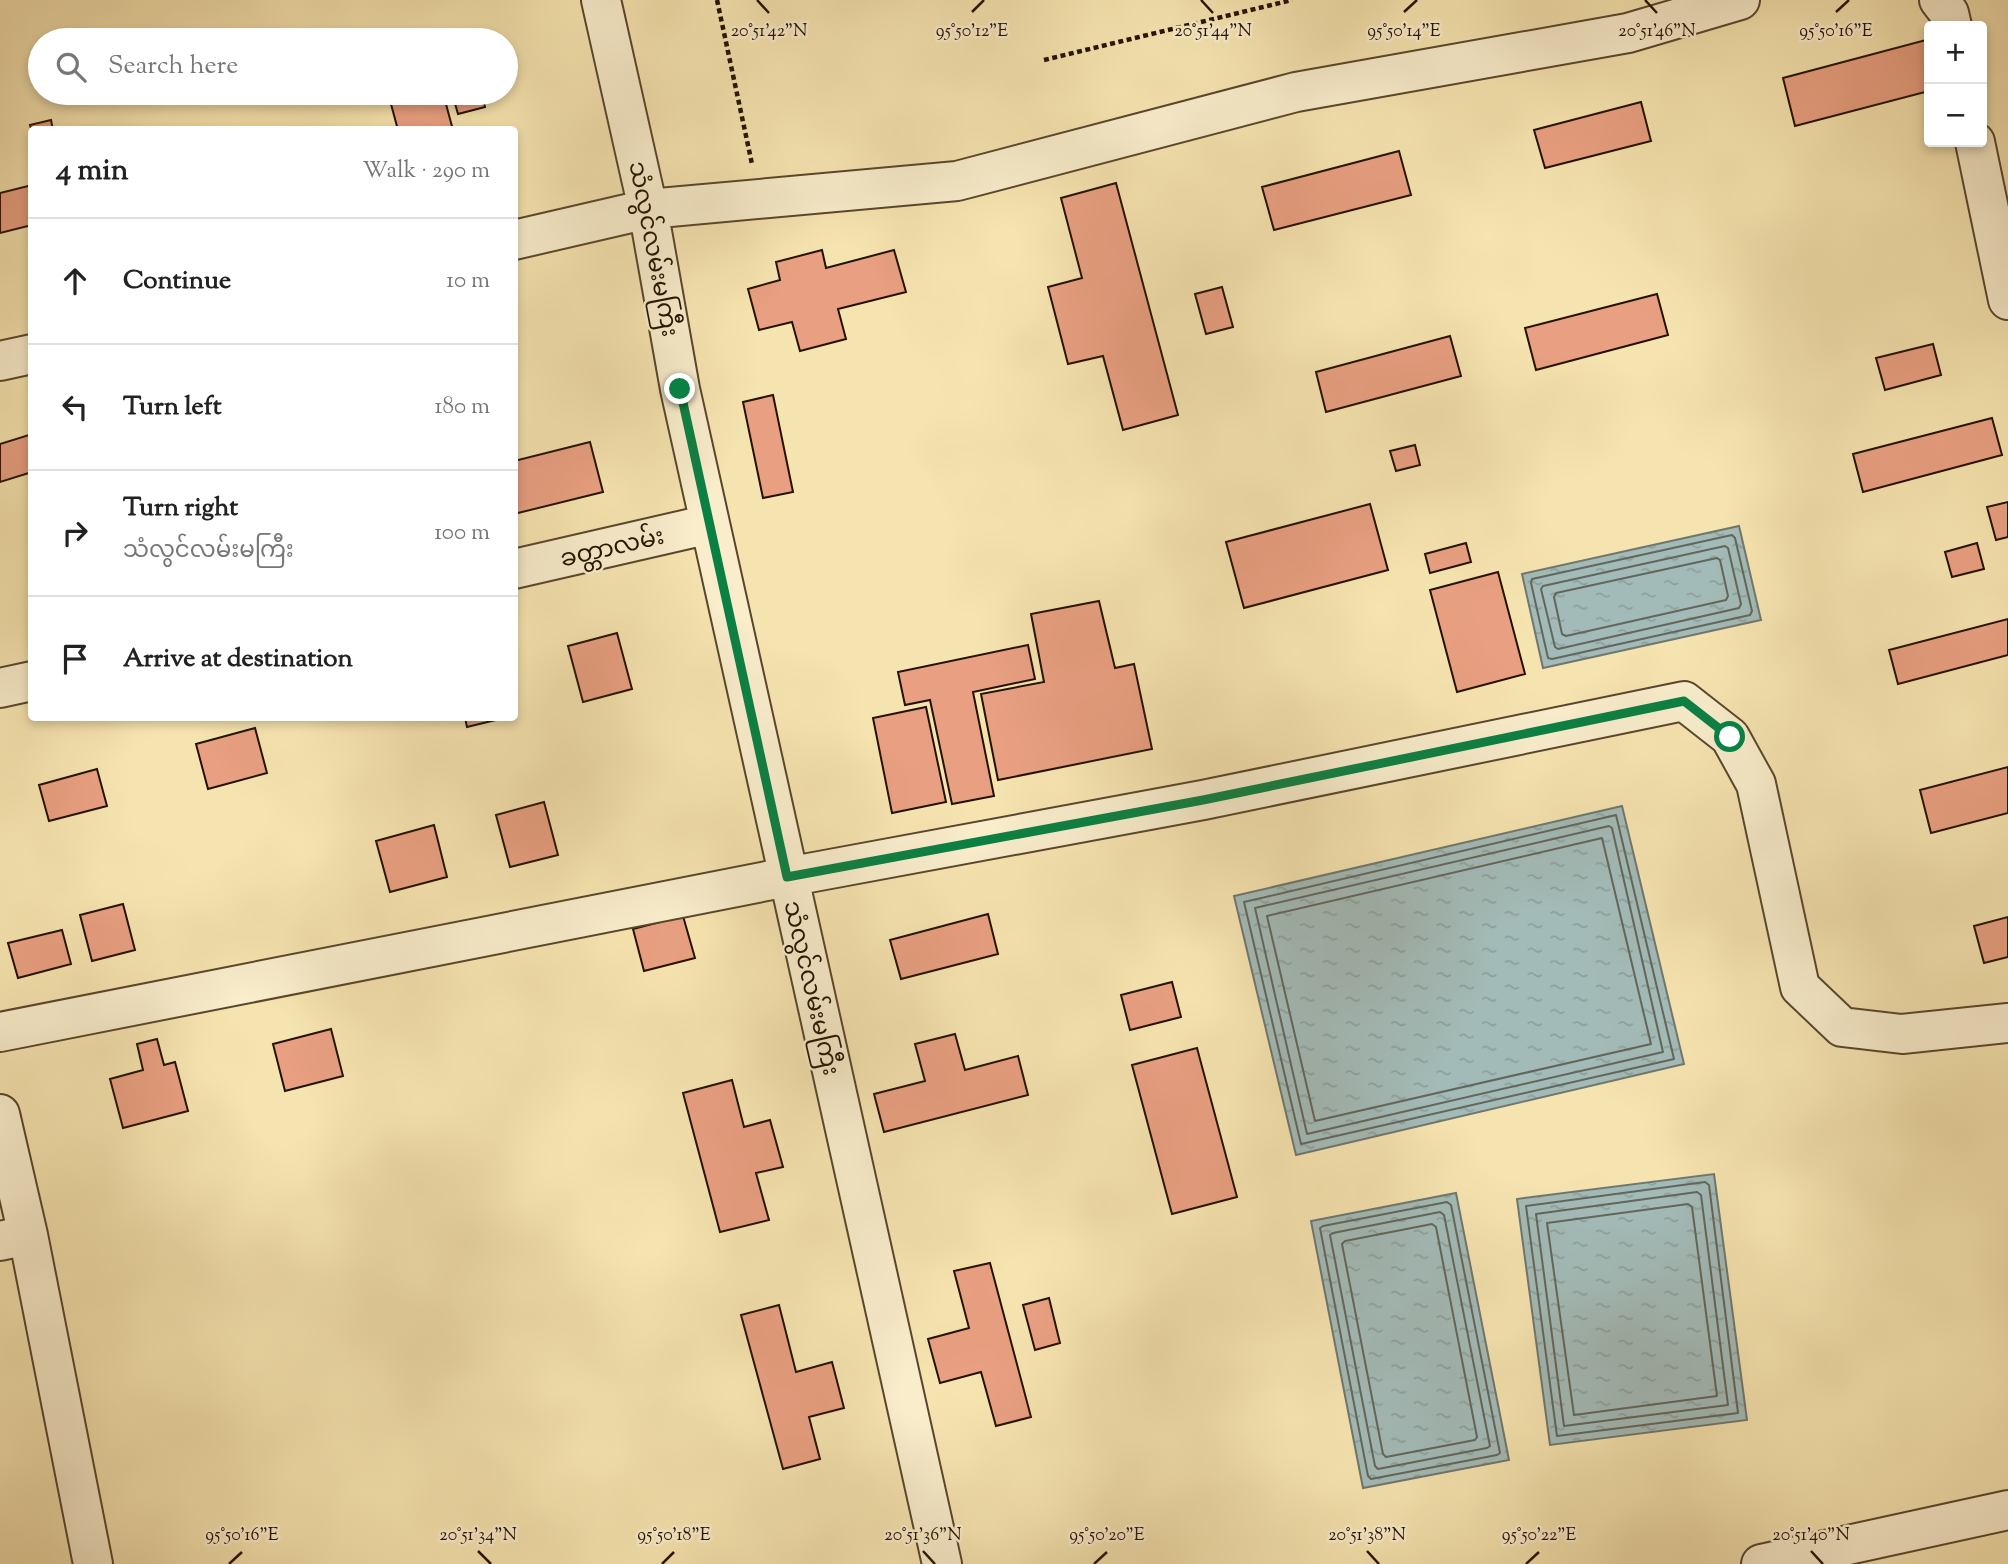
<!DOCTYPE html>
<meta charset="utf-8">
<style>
body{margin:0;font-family:"Sorts Mill Goudy","Noto Sans Myanmar",serif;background:#f6f6f6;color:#222}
.controls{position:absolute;right:21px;top:21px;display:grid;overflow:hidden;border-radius:7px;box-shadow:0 4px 10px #0003}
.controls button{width:63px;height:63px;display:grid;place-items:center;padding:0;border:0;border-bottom:2px solid #e0e0e0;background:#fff;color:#222;font:35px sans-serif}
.stop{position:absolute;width:21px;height:21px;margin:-16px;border:5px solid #0b8043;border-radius:50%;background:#fff}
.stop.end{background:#0b8043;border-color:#fff;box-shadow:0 2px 7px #0008}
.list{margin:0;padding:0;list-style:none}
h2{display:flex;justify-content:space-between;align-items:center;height:91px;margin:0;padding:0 28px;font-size:30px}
h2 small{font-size:23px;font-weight:400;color:#767676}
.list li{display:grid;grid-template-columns:46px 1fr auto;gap:21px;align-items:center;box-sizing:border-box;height:126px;padding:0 28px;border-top:2px solid #e0e0e0}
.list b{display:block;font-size:26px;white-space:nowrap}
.list p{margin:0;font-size:23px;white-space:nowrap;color:#767676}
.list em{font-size:23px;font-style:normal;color:#767676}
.icon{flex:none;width:38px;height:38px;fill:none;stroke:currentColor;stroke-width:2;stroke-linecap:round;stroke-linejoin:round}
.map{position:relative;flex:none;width:2008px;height:1564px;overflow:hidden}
.search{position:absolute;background:#fff;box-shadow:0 4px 10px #0003;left:28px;top:28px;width:490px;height:77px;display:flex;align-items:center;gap:18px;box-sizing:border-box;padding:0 24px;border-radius:38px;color:#767676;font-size:26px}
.panel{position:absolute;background:#fff;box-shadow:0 4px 10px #0003;left:28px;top:126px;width:490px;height:595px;border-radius:7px}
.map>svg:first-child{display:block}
.water{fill:url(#water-ripples);stroke:#70776e;stroke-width:2}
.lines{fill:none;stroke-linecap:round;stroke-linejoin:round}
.shore{stroke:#63665c;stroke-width:2}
.building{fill:#e9a082;stroke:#231200;stroke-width:2}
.minor-casing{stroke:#58462c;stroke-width:42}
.path{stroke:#231200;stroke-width:4.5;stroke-dasharray:5 3.5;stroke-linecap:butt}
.minor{stroke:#f9edcc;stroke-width:38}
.route{stroke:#0b8043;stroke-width:9}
.ticks{fill:none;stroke:#231200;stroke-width:2.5}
.labels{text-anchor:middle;stroke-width:5;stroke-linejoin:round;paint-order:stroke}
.street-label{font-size:24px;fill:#231200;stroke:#f9edcc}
.ticks-label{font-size:18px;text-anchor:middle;fill:#231200;stroke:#f9edcc;stroke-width:5;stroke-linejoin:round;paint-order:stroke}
</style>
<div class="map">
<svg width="2008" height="1564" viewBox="0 0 2008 1564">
<defs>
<pattern id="water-ripples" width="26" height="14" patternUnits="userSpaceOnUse" patternTransform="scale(1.75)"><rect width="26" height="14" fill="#a3bbb8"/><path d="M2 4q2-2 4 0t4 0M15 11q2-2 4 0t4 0" fill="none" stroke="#8ca09c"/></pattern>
</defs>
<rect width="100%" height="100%" fill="#f6e4b0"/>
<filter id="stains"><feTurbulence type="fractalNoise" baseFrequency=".00286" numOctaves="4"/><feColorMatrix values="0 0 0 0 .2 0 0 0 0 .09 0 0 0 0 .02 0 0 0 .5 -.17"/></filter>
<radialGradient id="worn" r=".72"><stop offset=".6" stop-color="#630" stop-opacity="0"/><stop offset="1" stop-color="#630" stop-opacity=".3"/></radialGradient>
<!-- water -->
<path class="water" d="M1739 526 1761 620 1543 668 1522 574Z
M1622 806 1684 1064 1296 1155 1234 896Z
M1714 1174 1747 1420 1550 1445 1517 1199Z
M1456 1193 1509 1460 1363 1488 1311 1221Z"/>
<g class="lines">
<!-- shore -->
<path class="shore" d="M1732 535 1735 538 1752 611 1750 615 1552 659 1548 658 1531 583 1532 579Z
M1725 546 1728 548 1741 604 1739 608 1558 649 1555 647 1541 589 1543 586Z
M1717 558 1720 560 1728 596 1726 600 1566 636 1562 634 1554 597 1556 593Z
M1616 815 1674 1059 1301 1144 1244 902Z
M1609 826 1612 828 1663 1052 1307 1134 1255 908Z
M1602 838 1651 1044 1315 1121 1267 916Z
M1705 1182 1709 1185 1738 1413 1557 1436 1526 1206Z
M1697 1192 1701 1195 1728 1405 1564 1426 1536 1214Z
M1447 1202 1451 1205 1500 1453 1497 1455 1371 1479 1368 1476 1320 1228 1323 1226Z
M1688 1204 1692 1207 1717 1396 1574 1415 1547 1223Z
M1440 1212 1444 1215 1490 1446 1487 1448 1378 1469 1375 1466 1330 1235 1333 1233Z
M1432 1224 1436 1227 1477 1437 1475 1440 1386 1457 1383 1454 1342 1244 1345 1241Z"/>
</g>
<!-- building -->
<path class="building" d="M1926 40 1929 54V91L1795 126 1783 78Z
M388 93H443L453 130H398Z
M452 93H482L485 107 458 114Z
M1641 102 1651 141 1545 168 1534 130Z
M51 120 53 130H32V132L30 125Z
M1399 151 1411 195 1274 230 1262 187Z
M1116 183 1178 415 1123 430 1103 356 1068 364 1048 287 1082 278 1061 198Z
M32 185V225L0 233V193Z
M822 250 826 268 894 250 906 292 838 309 846 339 800 351 792 322 759 330 748 289 780 280 776 262Z
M1222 287 1233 327 1206 334 1195 294Z
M1657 294 1668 335 1536 370 1525 328Z
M1450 336 1461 376 1326 412 1316 372Z
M1933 344 1941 375 1885 390 1876 358Z
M773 395 793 492 763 498 743 402Z
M1992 418 2002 455 1863 492 1853 454Z
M32 434V472L0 482V444Z
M590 442 603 492 514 514V461Z
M1415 445 1420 465 1396 471 1390 451Z
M2008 502V537L1996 540 1987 507Z
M1370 504 1388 570 1244 608 1226 542Z
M1466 543 1471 562 1430 573 1425 554Z
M1977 543 1984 569 1952 577 1945 552Z
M1498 572 1525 674 1457 692 1430 590Z
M1099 601 1115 668 1134 664 1152 749 998 780 981 694 1044 682 1031 614Z
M2008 619V655L1898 684 1889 650Z
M617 633 632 689 583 702 568 646Z
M1028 645 1035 679 973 692 994 796 952 804 930 700 905 705 898 672Z
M926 707 946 802 892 813 873 718Z
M465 718H504L467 727Z
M255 728 267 773 208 789 196 744Z
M2008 767V813L1931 833 1920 790Z
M97 769 107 806 49 821 39 785Z
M544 802 558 855 510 867 496 815Z
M434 825 447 877 390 892 376 841Z
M123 904 135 950 92 961 80 915Z
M988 914 998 954 901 979 890 940Z
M683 916 695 958 644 971 633 929Z
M2008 917V957L1984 963 1974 926Z
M62 930 71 964 18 978 8 943Z
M1172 982 1181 1017 1130 1030 1121 995Z
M331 1029 343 1076 285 1091 273 1044Z
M955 1034 965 1070 1018 1056 1028 1095 884 1132 874 1094 925 1081 915 1044Z
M157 1039 164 1065 175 1062 188 1111 123 1128 110 1079 143 1070 137 1044Z
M1197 1048 1237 1197 1172 1214 1132 1065Z
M732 1080 744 1127 770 1120 783 1167 756 1173 769 1220 720 1232 683 1093Z
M990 1263 1031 1417 996 1426 981 1372 940 1383 928 1339 969 1328 954 1271Z
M1049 1298 1060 1343 1035 1350 1023 1305Z
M779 1305 796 1372 832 1362 844 1408 809 1417 820 1459 783 1469 741 1315Z"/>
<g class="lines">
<defs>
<path id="minor" d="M601 0 648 209 680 389 942 1564
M1939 0 1949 13 1952 26
M1975 142 2008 300
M514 240 648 209 957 181 1296 92 1628 33 1740 0
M0 361 32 354
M514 569 710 524
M0 688 32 681
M0 1032 787 877 1203 800 1684 701 1730 737 1756 784 1800 987 1842 1027 1902 1034 2008 1023
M0 1114 28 1235 0 1241
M28 1235 93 1564
M1761 1564 2008 1510"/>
</defs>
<!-- minor casing -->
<use href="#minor" class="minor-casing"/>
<!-- path -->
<path class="path" d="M717 0 752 164
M1044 60 1292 0"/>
<!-- minor -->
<use href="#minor" class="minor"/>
</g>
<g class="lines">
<!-- route -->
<path class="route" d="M680 389 787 877 1203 800 1684 701 1730 737"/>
</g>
<!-- ticks -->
<path class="ticks" d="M757 0 769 13M1201 0 1213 13M1645 0 1657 13M972 12 984 0M1404 12 1417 0M1836 12 1849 0M478 1551 491 1564M923 1551 935 1564M1367 1551 1379 1564M1811 1551 1823 1564M229 1564 242 1552M662 1564 674 1552M1094 1564 1107 1552M1526 1564 1539 1552"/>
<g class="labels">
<!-- street labels -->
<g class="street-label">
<text transform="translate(654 249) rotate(79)" y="8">သံလွင်လမ်းမကြီး</text>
<text transform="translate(612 547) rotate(-13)" y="8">ခတ္တာလမ်း</text>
<text transform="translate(812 988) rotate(77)" y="8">သံလွင်လမ်းမကြီး</text>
</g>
</g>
<g class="ticks-label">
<text x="972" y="36">95°50'12"E</text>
<text x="1404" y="36">95°50'14"E</text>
<text x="1836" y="36">95°50'16"E</text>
<text x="769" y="36">20°51'42"N</text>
<text x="1213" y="36">20°51'44"N</text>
<text x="1657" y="36">20°51'46"N</text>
<text x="478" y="1540">20°51'34"N</text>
<text x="923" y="1540">20°51'36"N</text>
<text x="1367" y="1540">20°51'38"N</text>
<text x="1811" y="1540">20°51'40"N</text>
<text x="242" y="1540">95°50'16"E</text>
<text x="674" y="1540">95°50'18"E</text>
<text x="1107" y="1540">95°50'20"E</text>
<text x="1539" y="1540">95°50'22"E</text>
</g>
<rect width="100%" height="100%" filter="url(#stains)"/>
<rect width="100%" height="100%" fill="url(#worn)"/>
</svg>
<div class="controls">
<button>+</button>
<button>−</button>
</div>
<div class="stop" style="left:1730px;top:737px"></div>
<div class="stop end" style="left:680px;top:389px"></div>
<div class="search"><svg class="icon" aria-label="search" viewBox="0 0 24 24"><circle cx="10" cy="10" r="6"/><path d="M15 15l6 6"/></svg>Search here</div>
<section class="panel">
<h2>4 min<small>Walk · 290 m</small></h2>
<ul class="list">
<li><svg class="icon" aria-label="ahead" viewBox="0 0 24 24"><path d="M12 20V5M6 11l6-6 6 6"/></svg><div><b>Continue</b></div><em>10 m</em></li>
<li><svg class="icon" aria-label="left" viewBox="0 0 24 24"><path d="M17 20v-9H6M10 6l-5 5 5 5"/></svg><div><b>Turn left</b></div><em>180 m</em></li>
<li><svg class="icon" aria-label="right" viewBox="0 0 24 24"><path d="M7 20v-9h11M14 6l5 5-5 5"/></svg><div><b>Turn right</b><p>သံလွင်လမ်းမကြီး</p></div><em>100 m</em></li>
<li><svg class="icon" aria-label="arrive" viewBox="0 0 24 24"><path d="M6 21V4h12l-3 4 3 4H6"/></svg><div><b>Arrive at destination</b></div></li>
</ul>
</section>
</div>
